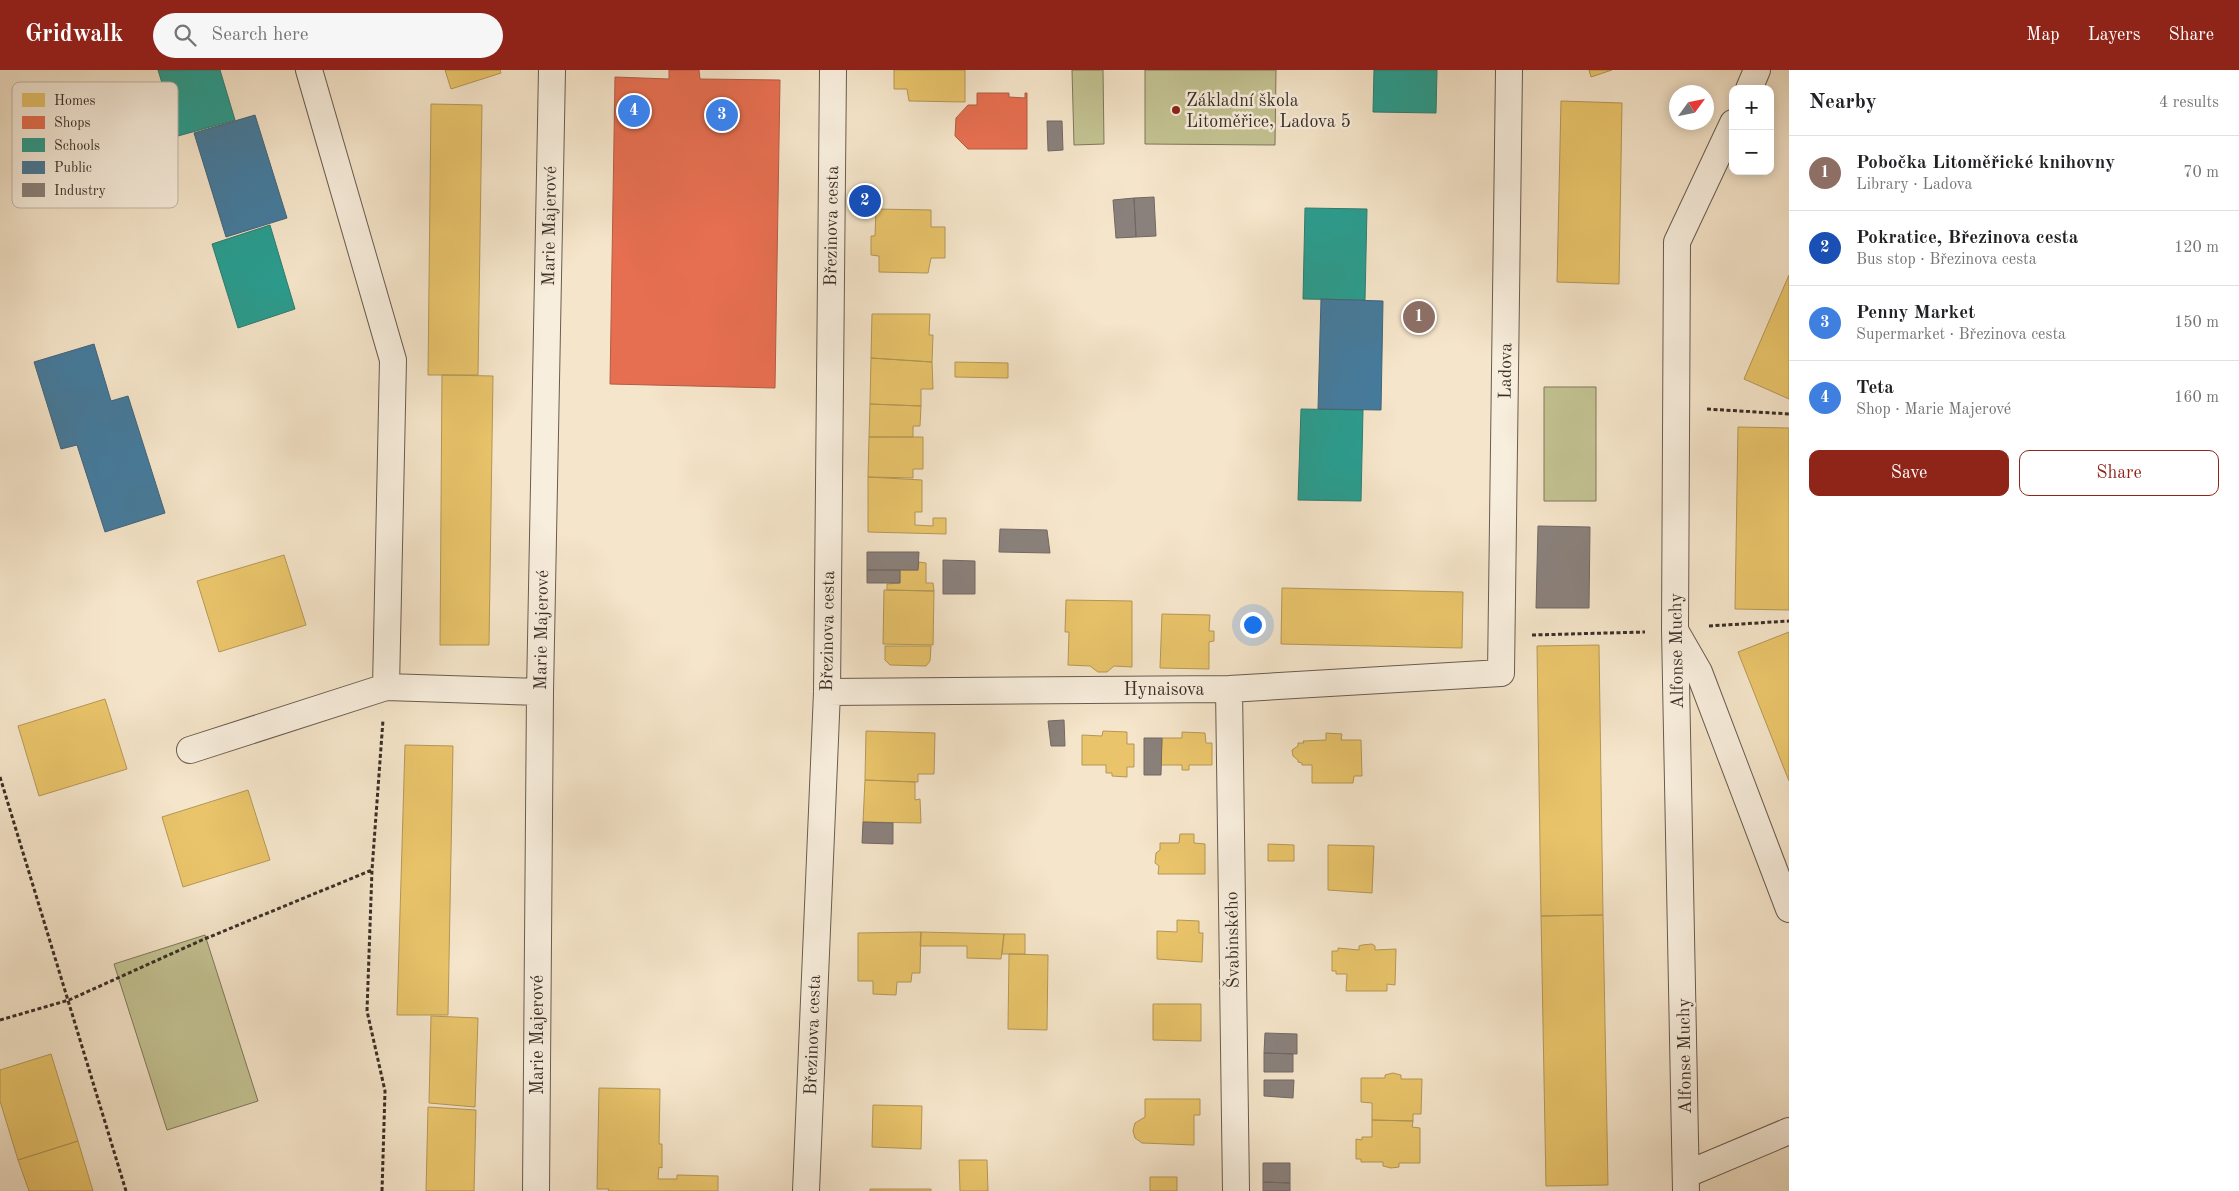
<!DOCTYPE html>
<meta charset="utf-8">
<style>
body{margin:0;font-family:"Old Standard TT",serif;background:#f6f6f6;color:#202124}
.controls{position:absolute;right:15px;top:15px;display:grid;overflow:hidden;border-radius:10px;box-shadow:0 2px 12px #0003}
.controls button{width:45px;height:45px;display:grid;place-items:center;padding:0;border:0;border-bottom:1px solid #e0e0e0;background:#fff;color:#202124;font:25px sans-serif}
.compass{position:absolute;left:1669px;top:15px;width:45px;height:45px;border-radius:50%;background:#fff;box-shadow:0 2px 12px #0003;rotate:57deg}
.you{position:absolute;left:1252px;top:554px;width:18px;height:18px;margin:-12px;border:4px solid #fff;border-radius:50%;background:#1a73e8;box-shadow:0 0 0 8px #1a73e833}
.badge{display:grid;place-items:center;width:32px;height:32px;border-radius:50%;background:#8f2418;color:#fff;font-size:16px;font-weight:700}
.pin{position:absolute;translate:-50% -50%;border:2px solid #fff;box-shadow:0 1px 5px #0006}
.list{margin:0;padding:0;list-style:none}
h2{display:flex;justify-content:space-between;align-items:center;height:65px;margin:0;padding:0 20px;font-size:21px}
h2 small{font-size:16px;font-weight:400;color:#757577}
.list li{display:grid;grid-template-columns:32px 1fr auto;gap:15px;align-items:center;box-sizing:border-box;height:75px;padding:0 20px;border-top:1px solid #e0e0e0}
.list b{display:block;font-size:19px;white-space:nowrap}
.list p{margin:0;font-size:16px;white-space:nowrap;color:#757577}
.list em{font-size:16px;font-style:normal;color:#757577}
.actions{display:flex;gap:10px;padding:15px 20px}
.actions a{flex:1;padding:11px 0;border:1px solid #8f2418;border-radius:10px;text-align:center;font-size:18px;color:#8f2418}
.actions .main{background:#8f2418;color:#fff}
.icon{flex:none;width:28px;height:28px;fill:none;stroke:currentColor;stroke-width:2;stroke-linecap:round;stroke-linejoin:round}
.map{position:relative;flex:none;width:1789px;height:1121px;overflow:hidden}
header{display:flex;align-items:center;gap:30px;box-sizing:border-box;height:70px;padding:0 25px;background:#8f2418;color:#fff}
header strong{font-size:24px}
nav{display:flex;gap:28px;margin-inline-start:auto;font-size:18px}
.search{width:350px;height:45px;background:#f6f6f6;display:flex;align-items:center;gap:12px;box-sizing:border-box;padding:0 18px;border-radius:28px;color:#757577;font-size:19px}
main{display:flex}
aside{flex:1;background:#fff}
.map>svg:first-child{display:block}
.green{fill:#c3c292;stroke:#7e785d}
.homes{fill:#e9c46a;stroke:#b49756}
.shops{fill:#e76f51;stroke:#b35c45}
.schools{fill:#2a9d8f;stroke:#2f7c70}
.public{fill:#457b9d;stroke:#42647a}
.industry{fill:#8a817c;stroke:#726863}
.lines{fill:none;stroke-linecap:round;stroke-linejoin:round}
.street-casing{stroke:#695c50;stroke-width:28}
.path{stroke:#3a2f28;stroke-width:3;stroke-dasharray:4 2.5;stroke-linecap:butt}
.street{stroke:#f8eedd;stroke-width:26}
.poi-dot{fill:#8f2418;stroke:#f8eedd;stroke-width:2}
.labels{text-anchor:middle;stroke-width:5;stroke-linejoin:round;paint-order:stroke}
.poi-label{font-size:18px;fill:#3a2f28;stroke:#f8eedd;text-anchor:start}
.street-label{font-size:18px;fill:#3a2f28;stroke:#f8eedd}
.key{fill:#f8eedd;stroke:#bfb5a7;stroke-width:1}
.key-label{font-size:14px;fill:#3a2f28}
</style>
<header>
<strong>Gridwalk</strong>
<div class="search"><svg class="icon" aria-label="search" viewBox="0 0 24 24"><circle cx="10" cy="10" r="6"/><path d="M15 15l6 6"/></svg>Search here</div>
<nav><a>Map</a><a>Layers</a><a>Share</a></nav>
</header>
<main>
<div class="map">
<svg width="1789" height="1121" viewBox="0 0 1789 1121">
<rect width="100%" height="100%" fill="#f5e5ca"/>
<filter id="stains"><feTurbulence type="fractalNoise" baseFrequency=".004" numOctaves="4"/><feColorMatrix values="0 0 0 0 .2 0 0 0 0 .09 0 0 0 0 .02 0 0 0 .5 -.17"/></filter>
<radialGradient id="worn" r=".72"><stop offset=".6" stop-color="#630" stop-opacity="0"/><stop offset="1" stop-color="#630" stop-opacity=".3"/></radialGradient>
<!-- green -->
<path class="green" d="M1072 0H1103L1104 74 1074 75Z
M1145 0H1276L1275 75 1145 74Z
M1544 317H1596V431H1544Z
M205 865 258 1031 167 1060 114 894Z"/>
<!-- homes -->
<path class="homes" d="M445 0H500L501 3 451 19Z
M894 0H965V32L909 31 907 19H894Z
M1589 0H1612L1591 7Z
M1561 31 1622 33 1619 214 1557 212Z
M431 34 482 35 478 305H428Z
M876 139 931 140V157H945V188H931L928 203 879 202V186L871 185V166H875Z
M1789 205V329L1744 309Z
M872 244H930L929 265H933L932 292 871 288Z
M871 288 932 292 933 319H921V336L870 334Z
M955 292 1008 293V308L955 307Z
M442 305 493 306 489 575H440Z
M870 334 921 336 920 356H913V367H869Z
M1738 357 1789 358V540L1735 539Z
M869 367H923V399H913V408L868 407Z
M868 407 922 410V442H915V455L933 456V448H946V464L868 462Z
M284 485 306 555 219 582 197 511Z
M919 492 926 493V513H933L934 521 887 520V514L900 513V500H918Z
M1282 518 1463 522 1462 578 1281 574Z
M884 520 934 521 933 575 883 574Z
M1066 530 1132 531V597L1114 596 1107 602H1098L1090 596 1068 595 1069 562H1065Z
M1162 544 1210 545 1209 561H1214V571L1209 572V599L1160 598Z
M1789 562V711L1738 582Z
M1599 575 1603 845 1541 846 1537 576Z
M885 576H931L930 591 926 596 890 595 885 590Z
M105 629 127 699 39 726 18 656Z
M866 661 935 663 934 704H918V712L865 710Z
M1103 661 1127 662V674H1134V697H1127V707L1112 706V703H1106V695H1082V665L1102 666Z
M1182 662 1205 663 1206 673H1212V695H1189V700H1182V695H1161L1162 668H1182Z
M1326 663 1342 664 1341 670H1361L1362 706H1354L1353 713H1312V695H1302V693L1298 692V690L1293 686 1292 680 1298 676V673H1304L1303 671 1326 670Z
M405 675 453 676 448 945H397Z
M865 710 915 712V730L920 729 921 753 863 752Z
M248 720 270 790 183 817 162 747Z
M1180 764H1194V773L1205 774V804H1158L1159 796 1155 793 1156 783 1160 780V773H1179Z
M1268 774 1294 775V791H1268Z
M1328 775 1374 776 1372 823 1328 820Z
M1603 845 1608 1115 1546 1116 1541 846Z
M1177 850 1199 851V863H1203L1202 892 1157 889V861L1177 862Z
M921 862 920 903H912L911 912H897L896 925 873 924V911H858V863Z
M921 862 1004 864 1001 889 967 888V876H920Z
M1004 864H1025V884H1002Z
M1372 874 1375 876V880L1396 879 1395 915 1387 914V921H1346L1347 904H1336V901H1332V881H1338V878L1359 880V876L1362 875Z
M1009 884 1048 885 1047 960 1008 959Z
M1153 934H1201V971L1153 970Z
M431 946 478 948 475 1037 429 1033Z
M51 984 78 1071 18 1090 0 1031V1000Z
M1393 1003 1401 1005V1009H1422L1421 1044H1413V1051L1372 1050V1033L1361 1032V1008H1385V1005Z
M599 1018 660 1019 659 1074H662V1098L659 1097 658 1109H677V1105L718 1106V1121H608L609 1119H597Z
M1145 1029H1200V1045H1194V1075L1142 1073 1135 1068 1133 1061 1135 1053 1145 1047Z
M873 1035 922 1036 921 1079 872 1077Z
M428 1037 476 1040 474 1121H426Z
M1372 1050 1413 1051 1412 1057 1420 1058V1093H1399V1097L1391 1098 1383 1096V1092H1361V1089H1356V1069L1362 1070V1067H1372Z
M78 1071 93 1121H29L18 1090Z
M959 1090H987L988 1121H960Z
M1150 1107H1177V1121H1150Z
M870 1119H931V1121H870Z"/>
<!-- shops -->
<path class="shops" d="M669 0H699L700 9 780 10 775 318 610 314 615 7 669 9Z
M977 23H1009V27L1025 28V23H1027V79H968L955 66 956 48 968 35H977Z"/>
<!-- schools -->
<path class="schools" d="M158 0H220L235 50 178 66Z
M1374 0H1437L1436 43 1373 42Z
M1305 138 1367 139 1365 230 1303 229Z
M270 155 295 239 238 258 212 174Z
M1301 339 1363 340 1361 431 1298 430Z"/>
<!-- public -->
<path class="public" d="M255 45 287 148 226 167 194 63Z
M1321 229 1383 231 1381 340 1318 339Z
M94 274 111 331 128 326 165 443 105 462 77 375 61 379 34 292Z"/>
<!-- industry -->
<path class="industry" d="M1047 51H1062L1063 80 1048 81Z
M1154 127 1156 166 1136 167 1134 128Z
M1134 128 1136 167 1116 168 1113 130Z
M1538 456 1590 457 1589 538H1536Z
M1000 459 1047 460 1050 483 999 482Z
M867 482H919L918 500H867Z
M943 490 975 491V524H943Z
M867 500H900V513H867Z
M1064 650 1065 676H1051L1048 651Z
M1144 668H1162L1161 705H1144Z
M863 752 893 753V774L862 773Z
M1265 963 1297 964V984L1264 983Z
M1264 983 1293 984V1002H1264Z
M1264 1010H1294L1293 1028 1264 1026Z
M1263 1093H1290V1113L1263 1112Z
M1263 1112 1290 1113V1121H1263Z"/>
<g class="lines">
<defs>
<path id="street" d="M309 0 393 290 386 617
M1749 19 1757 0
M1676 562 1699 602 1789 839
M1229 619 1236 1121
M827 622 1229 619 1501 603 1509 0
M190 680 386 617 540 622
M1687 1104 1789 1061
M536 1121 540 622 552 0
M806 1121 827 622 833 0
M1686 1121 1675 560 1677 172 1733 53"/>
</defs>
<!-- street casing -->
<use href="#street" class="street-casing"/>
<!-- path -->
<path class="path" d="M1707 339 1789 344
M1709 556 1789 551
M1532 565 1645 562
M0 707 126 1121
M0 950 69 930 202 870 372 800
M382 1121 385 1021 367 941 372 800 383 650"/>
<!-- street -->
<use href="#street" class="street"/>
</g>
<!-- markers -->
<circle class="poi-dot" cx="1176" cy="40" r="5"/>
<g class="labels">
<!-- poi labels -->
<g class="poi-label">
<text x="1186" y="36">Základní škola<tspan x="1186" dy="21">Litoměřice, Ladova 5</tspan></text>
</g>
<!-- street labels -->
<g class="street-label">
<text transform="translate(549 156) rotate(-89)" y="6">Marie Majerové</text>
<text transform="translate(831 156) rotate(-89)" y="6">Březinova cesta</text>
<text transform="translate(1505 301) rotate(-89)" y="6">Ladova</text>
<text transform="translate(541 560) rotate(-89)" y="6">Marie Majerové</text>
<text transform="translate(827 561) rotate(-89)" y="6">Březinova cesta</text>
<text transform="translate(1676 581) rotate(-91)" y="6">Alfonse Muchy</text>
<text x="1164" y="625">Hynaisova</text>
<text transform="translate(1232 870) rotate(-91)" y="6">Švabinského</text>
<text transform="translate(537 965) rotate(-90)" y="6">Marie Majerové</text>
<text transform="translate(812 965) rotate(-88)" y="6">Březinova cesta</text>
<text transform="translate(1684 986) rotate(-91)" y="6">Alfonse Muchy</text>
</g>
</g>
<!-- legend -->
<rect x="12" y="12" width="166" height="126" rx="8" class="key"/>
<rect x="22" y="23" width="23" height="14" fill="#e9c46a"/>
<rect x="22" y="46" width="23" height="13" fill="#e76f51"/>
<rect x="22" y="68" width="23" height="14" fill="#2a9d8f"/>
<rect x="22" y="91" width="23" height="13" fill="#457b9d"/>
<rect x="22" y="113" width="23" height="14" fill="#8a817c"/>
<g class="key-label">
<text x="54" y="35">Homes</text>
<text x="54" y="57">Shops</text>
<text x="54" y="80">Schools</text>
<text x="54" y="102">Public</text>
<text x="54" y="125">Industry</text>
</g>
<rect width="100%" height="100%" filter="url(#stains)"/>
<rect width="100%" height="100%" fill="url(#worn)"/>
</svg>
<div class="controls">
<button>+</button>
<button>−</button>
</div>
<svg class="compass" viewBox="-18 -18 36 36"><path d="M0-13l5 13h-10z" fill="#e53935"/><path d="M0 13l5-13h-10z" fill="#757577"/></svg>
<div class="you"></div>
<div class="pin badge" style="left:1419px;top:247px;background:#8d6e63">1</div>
<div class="pin badge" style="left:865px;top:131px;background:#1a4fb4">2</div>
<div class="pin badge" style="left:722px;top:45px;background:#3f7fe0">3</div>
<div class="pin badge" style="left:634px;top:41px;background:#3f7fe0">4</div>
</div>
<aside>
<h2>Nearby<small>4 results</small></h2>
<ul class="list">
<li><span class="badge" style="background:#8d6e63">1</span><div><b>Pobočka Litoměřické knihovny</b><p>Library · Ladova</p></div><em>70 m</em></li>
<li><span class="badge" style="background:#1a4fb4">2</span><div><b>Pokratice, Březinova cesta</b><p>Bus stop · Březinova cesta</p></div><em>120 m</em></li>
<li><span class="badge" style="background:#3f7fe0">3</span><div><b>Penny Market</b><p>Supermarket · Březinova cesta</p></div><em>150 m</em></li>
<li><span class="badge" style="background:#3f7fe0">4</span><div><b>Teta</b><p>Shop · Marie Majerové</p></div><em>160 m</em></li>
</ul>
<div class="actions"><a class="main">Save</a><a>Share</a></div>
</aside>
</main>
